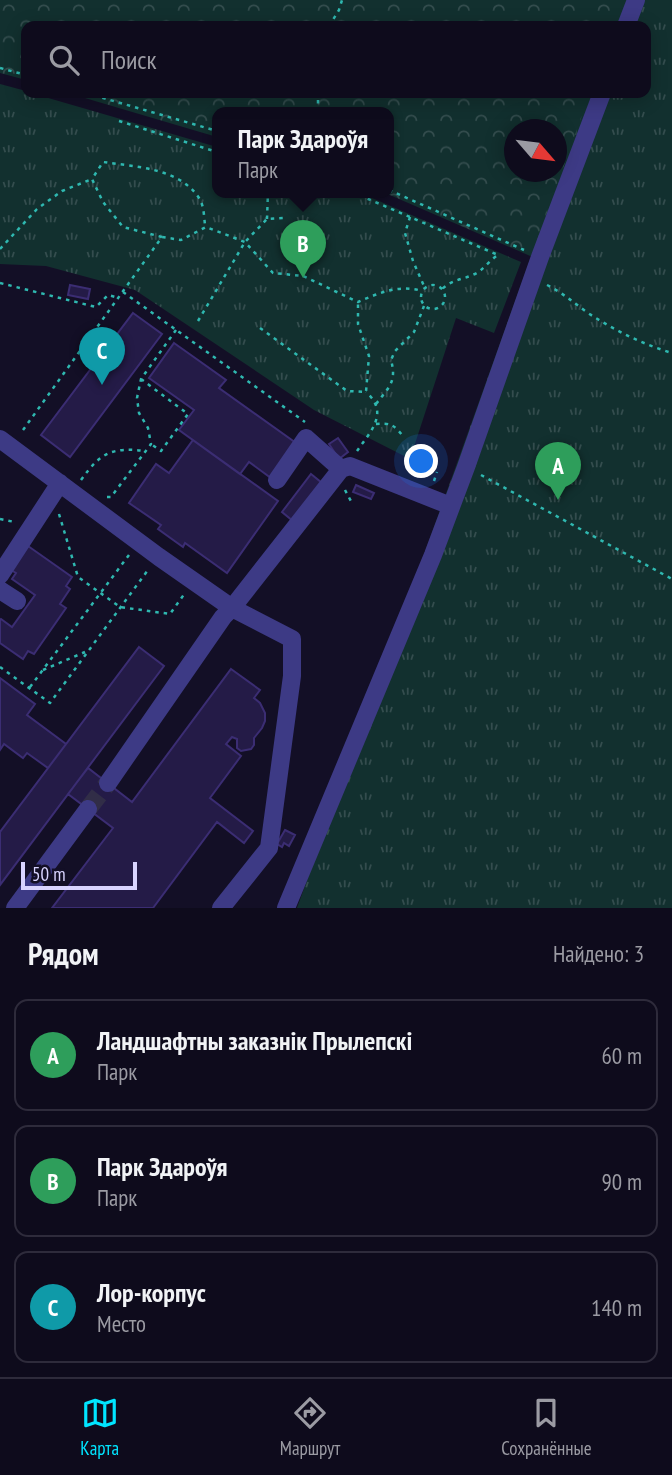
<!DOCTYPE html>
<html lang="ru">
<meta charset="utf-8">
<style>
body{margin:0;font-family:"PT Sans Narrow",sans-serif;background:#1c1929;color:#f1f3f6}
.compass{position:absolute;left:504px;top:119px;width:63px;height:63px;border-radius:50%;background:#0e0b1c;box-shadow:0 4px 18px #0003;rotate:118deg}
.scale{position:absolute;left:21px;bottom:18px;width:116px;box-sizing:border-box;padding-left:7px;border:4px solid #d9d4ff;border-top:0;font-size:19px;line-height:24px;white-space:nowrap;color:#d9d4ff;-webkit-text-stroke:5px #130f26;paint-order:stroke}
.you{position:absolute;left:422px;top:462px;width:24px;height:24px;margin:-18px;border:5px solid #fff;border-radius:50%;background:#1a73e8;box-shadow:0 0 0 10px #1a73e833}
.badge{display:grid;place-items:center;width:46px;height:46px;border-radius:50%;background:#00e5ff;color:#fff;font-size:23px;font-weight:700}
.pin{position:absolute;translate:-50% -58px;filter:drop-shadow(0 2px 4px #0008)}
.pin::after{content:'';position:absolute;top:37px;width:24px;height:21px;background:inherit;clip-path:polygon(0 0,100% 0,50% 100%)}
.popup{position:absolute;left:212px;top:107px;width:182px;height:91px;box-sizing:border-box;display:grid;place-content:center;border-radius:14px;background:#0e0b1c;filter:drop-shadow(0 2px 5px #0005);font-size:23px;white-space:nowrap;color:#9b9ba3}
.popup b{font-size:26px;color:#f1f3f6}
.popup::after{content:'';position:absolute;left:50%;top:100%;margin-left:-14px;border:14px solid transparent;border-top-color:#0e0b1c}
.list{margin:0;padding:0;list-style:none}
h2{display:flex;justify-content:space-between;align-items:center;height:91px;margin:0;padding:0 28px;font-size:30px}
h2 small{font-size:23px;font-weight:400;color:#9b9ba3}
.list li{display:grid;grid-template-columns:46px 1fr auto;gap:21px;align-items:center;box-sizing:border-box;height:112px;margin:0 14px 14px;padding:0 14px;border:2px solid #2e2b3b;border-radius:14px}
.list b{display:block;font-size:26px;white-space:nowrap}
.list p{margin:0;font-size:23px;white-space:nowrap;color:#9b9ba3}
.list em{font-size:23px;font-style:normal;color:#9b9ba3}
.icon{flex:none;width:38px;height:38px;fill:none;stroke:currentColor;stroke-width:2;stroke-linecap:round;stroke-linejoin:round}
.map{position:relative;flex:none;width:672px;height:908px;overflow:hidden}
.search{position:absolute;background:#0e0b1c;box-shadow:0 4px 18px #0003;left:21px;right:21px;top:21px;height:77px;display:flex;align-items:center;gap:18px;box-sizing:border-box;padding:0 24px;border-radius:14px;color:#9b9ba3;font-size:26px}
.sheet{height:469px;background:#0e0b1c}
nav{display:flex;justify-content:space-around;align-items:center;box-sizing:border-box;height:98px;border-top:2px solid #2e2b3b;background:#0e0b1c;font-size:19px;color:#9b9ba3}
nav a{display:grid;justify-items:center;gap:4px}
nav .on{color:#00e5ff}
.map>svg:first-child{display:block}
.forest{fill:url(#forest-crowns);fill-rule:evenodd}
.park{fill:url(#park-tufts)}
.building{fill:#241b47;stroke:#3b2d73;stroke-width:2}
.lines{fill:none;stroke-linecap:round;stroke-linejoin:round}
.minor-tunnel{stroke:#312d47;stroke-width:18;stroke-dasharray:18 9;stroke-linecap:butt}
.path{stroke:#2fb8b0;stroke-width:2.5;stroke-dasharray:3.5 5;stroke-linecap:butt}
.minor{stroke:#3d3a85;stroke-width:18}
</style>
<div class="map">
<svg width="672" height="908" viewBox="0 0 672 908">
<defs>
<pattern id="forest-crowns" width="20" height="18" patternUnits="userSpaceOnUse" patternTransform="scale(1.75)"><rect width="20" height="18" fill="#12302f"/><path d="M2 6a3 3 0 1 1 6 0M12 15a3 3 0 1 1 6 0" fill="none" stroke="#344d4e"/></pattern>
<pattern id="park-tufts" width="24" height="20" patternUnits="userSpaceOnUse" patternTransform="scale(1.75)"><rect width="24" height="20" fill="#12302f"/><path d="M3 7l-1-3M5 7V3M7 7l1-3M15 17l-1-3M17 17v-4M19 17l1-3" fill="none" stroke="#344d4e"/></pattern>
</defs>
<rect width="100%" height="100%" fill="#130f26"/>
<!-- forest -->
<path class="forest" d="M0 0H672V908L551 265 383 192H389V112H217V137L68 93H646V26H26V80L0 73ZM514 130H556V172H514Z"/>
<!-- park -->
<path class="park" d="M623 0H672V908H297L590 93H646V26H614Z
M0 84 26 91V93H31L217 147V192H358L521 262 494 333 456 318 410 459 314 410 135 290 46 266 0 264Z"/>
<!-- building -->
<path class="building" d="M70 285 90 289 88 299 68 295Z
M133 313 162 334 70 457 41 435Z
M174 343 226 380 219 388 296 443 271 478 249 462 240 474 179 430 194 410 149 378Z
M338 438 348 452 339 459 329 444Z
M193 440 278 501 227 573 185 543 183 547 158 529 161 525 129 503 156 464 169 473Z
M311 474 322 483 293 521 282 512Z
M356 485 374 493 371 499 353 492Z
M28 546 72 577 66 586 70 589 60 604 66 608 34 654 28 651 23 659 0 643V620L1 619 12 627 35 595 12 579 16 573 11 570Z
M139 647 164 666 0 885V832Z
M231 669 260 690 254 698 260 703 265 713V721L262 728 254 738V745L251 749 241 751 237 748V739L232 737 226 744 241 756 210 798 253 831 244 843 217 822 153 908H52L113 828 68 794 88 768 132 802Z
M0 678 35 704 27 715 66 744 48 768 27 753 23 758 4 744 0 750Z
M285 830 295 835 289 846 284 843 282 847 277 844Z"/>
<g class="lines">
<!-- minor-tunnel -->
<path class="minor-tunnel" d="M88 809 108 783"/>
<!-- path -->
<path class="path" d="M329 26 339 10 342 0
M0 68 26 75
M86 93 217 131
M318 112V93
M119 121 217 152
M389 190 524 250
M352 192 498 255C490 260 482 271 475 274 462 280 453 279 442 289
M410 217 405 233 413 261 424 286
M267 219 268 192
M162 237 123 227 103 202 92 179 103 162C137 167 179 168 199 198 204 205 204 217 205 225
M0 249 37 209 62 191 92 179
M0 283 96 307 108 295 119 298
M421 297a12 12 0 1 1 24 0a12 12 0 1 1-24 0Z
M547 285C563 293 574 303 588 313 614 330 642 344 672 353
M123 292 305 422
M198 321 245 242 267 219 283 218
M260 328 347 391 366 392 369 356 358 324V302
M141 379 188 414 161 451 151 444
M376 404C389 387 397 382 391 360L395 351 414 332 424 306
M376 424C391 423 393 424 403 436
M23 430 162 237 181 240 206 227 245 242 273 273 303 276 358 302C379 293 399 284 422 291
M357 451C370 432 390 413 366 392
M481 475 672 579
M81 480C101 452 112 447 146 451
M434 481 437 472
M345 490 352 503
M107 497H111L151 444 148 428 139 413 137 398 141 379 176 330
M59 514 78 577 120 607 170 614 185 593
M0 519 15 522
M0 667 50 703 148 570
M43 670 85 652
M30 687 129 555"/>
<!-- minor -->
<path class="minor" d="M626 26 636 0
M0 439 159 557 232 608 292 639V676L269 848 221 908
M277 480 306 438 341 469
M0 575 60 483
M0 590 17 601
M108 783 223 617 232 608 341 469 350 466 451 506
M15 908 88 809
M286 908 433 555 466 467 540 257 602 93"/>
</g>
</svg>
<svg class="compass" viewBox="-18 -18 36 36"><path d="M0-13l5 13h-10z" fill="#e53935"/><path d="M0 13l5-13h-10z" fill="#9b9ba3"/></svg>
<div class="scale">50 m</div>
<div class="you"></div>
<div class="pin badge" style="left:558px;top:500px;background:#2e9e5b">A</div>
<div class="pin badge" style="left:303px;top:278px;background:#2e9e5b">B</div>
<div class="popup"><b>Парк Здароўя</b>Парк</div>
<div class="pin badge" style="left:102px;top:385px;background:#0f9aa8">C</div>
<div class="search"><svg class="icon" aria-label="search" viewBox="0 0 24 24"><circle cx="10" cy="10" r="6"/><path d="M15 15l6 6"/></svg>Поиск</div>
</div>
<section class="sheet">
<h2>Рядом<small>Найдено: 3</small></h2>
<ul class="list">
<li><span class="badge" style="background:#2e9e5b">A</span><div><b>Ландшафтны заказнік Прылепскі</b><p>Парк</p></div><em>60 m</em></li>
<li><span class="badge" style="background:#2e9e5b">B</span><div><b>Парк Здароўя</b><p>Парк</p></div><em>90 m</em></li>
<li><span class="badge" style="background:#0f9aa8">C</span><div><b>Лор-корпус</b><p>Место</p></div><em>140 m</em></li>
</ul>
</section>
<nav>
<a class="on"><svg class="icon" aria-label="map" viewBox="0 0 24 24"><path d="M3 6l6-2 6 2 6-2v14l-6 2-6-2-6 2zM9 4v14M15 6v14"/></svg>Карта</a>
<a><svg class="icon" aria-label="directions" viewBox="0 0 24 24"><path d="M12 3l9 9-9 9-9-9zM9 14v-3h6M13 9l2 2-2 2"/></svg>Маршрут</a>
<a><svg class="icon" aria-label="saved" viewBox="0 0 24 24"><path d="M7 4h10v16l-5-4-5 4z"/></svg>Сохранённые</a>
</nav>
